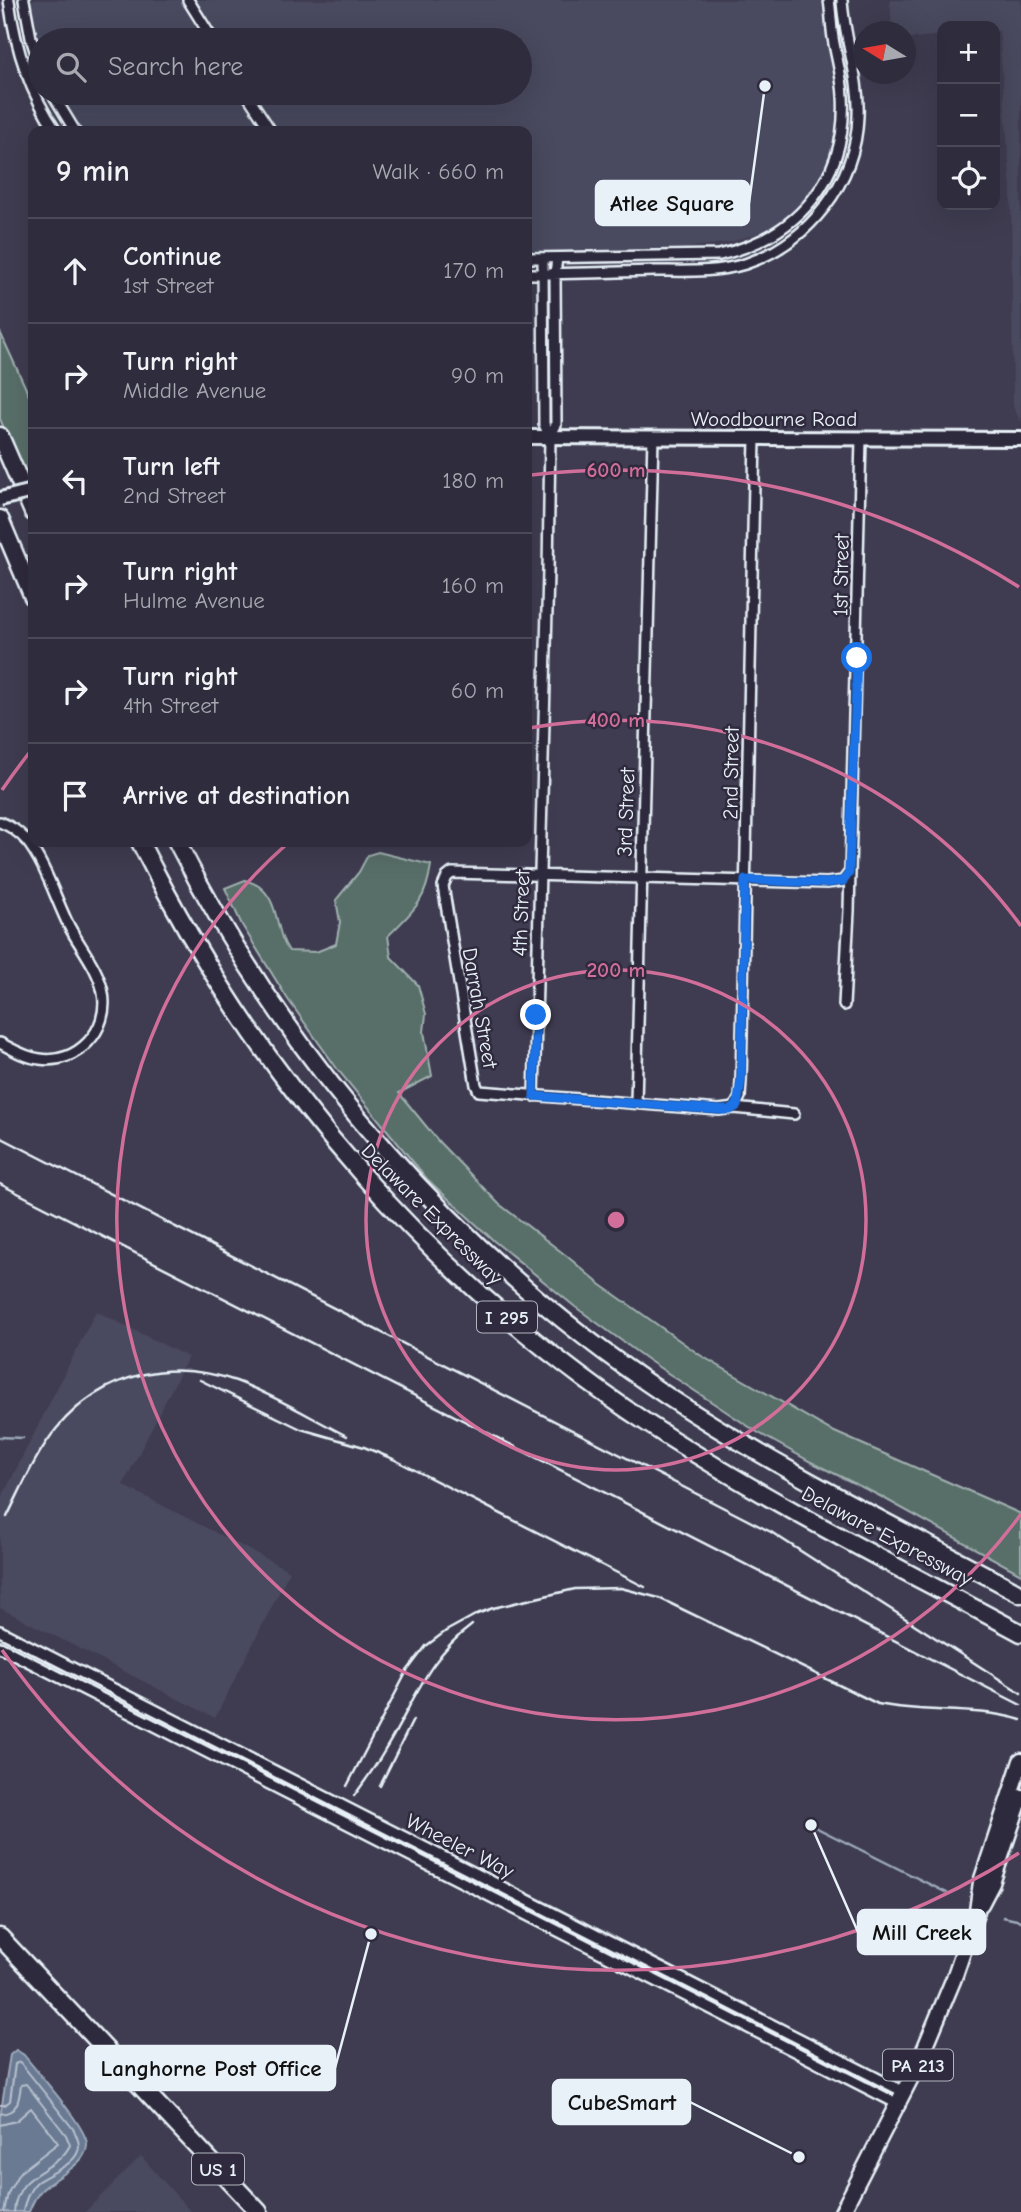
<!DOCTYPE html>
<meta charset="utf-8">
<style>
body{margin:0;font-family:"Comic Neue",sans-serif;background:#373544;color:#f1f3f6}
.controls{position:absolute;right:21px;top:21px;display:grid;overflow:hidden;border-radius:14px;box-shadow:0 7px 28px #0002}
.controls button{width:63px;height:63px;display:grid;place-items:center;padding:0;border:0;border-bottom:2px solid #4a4957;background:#2f2d3d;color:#f1f3f6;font:35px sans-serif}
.compass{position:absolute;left:853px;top:21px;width:63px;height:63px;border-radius:50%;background:#2f2d3d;box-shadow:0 7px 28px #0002;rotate:281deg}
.stop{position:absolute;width:21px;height:21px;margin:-16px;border:5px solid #1a73e8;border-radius:50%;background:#fff}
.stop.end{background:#1a73e8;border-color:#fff;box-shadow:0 2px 7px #0008}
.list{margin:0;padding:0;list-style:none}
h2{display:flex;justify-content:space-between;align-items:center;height:91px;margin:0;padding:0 28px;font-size:30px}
h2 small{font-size:23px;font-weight:400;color:#a7a8b0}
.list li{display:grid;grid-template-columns:46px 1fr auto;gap:21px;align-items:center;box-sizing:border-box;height:105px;padding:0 28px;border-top:2px solid #4a4957}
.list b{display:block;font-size:26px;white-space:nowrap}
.list p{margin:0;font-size:23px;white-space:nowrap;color:#a7a8b0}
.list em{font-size:23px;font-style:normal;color:#a7a8b0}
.icon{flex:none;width:38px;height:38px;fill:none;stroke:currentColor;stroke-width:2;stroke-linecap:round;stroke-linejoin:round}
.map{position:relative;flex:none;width:1021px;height:2212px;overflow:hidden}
.search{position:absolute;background:#2f2d3d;box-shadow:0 7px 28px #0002;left:28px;top:28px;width:504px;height:77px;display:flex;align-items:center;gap:18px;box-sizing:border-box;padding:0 24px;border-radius:38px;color:#a7a8b0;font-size:26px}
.panel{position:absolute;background:#2f2d3d;box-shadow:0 7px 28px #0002;left:28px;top:126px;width:504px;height:721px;border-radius:14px}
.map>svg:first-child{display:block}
.built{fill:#4a495f}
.green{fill:#586e68;stroke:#a0b0b0;stroke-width:2}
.water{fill:#6b7a92;stroke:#9daabb;stroke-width:2}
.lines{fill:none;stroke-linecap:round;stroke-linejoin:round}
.shore{stroke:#b6c1cf;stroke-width:2}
.stream{stroke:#9daabb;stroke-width:2.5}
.street-casing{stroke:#e8f1f8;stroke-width:14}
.secondary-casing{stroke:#e8f1f8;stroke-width:18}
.primary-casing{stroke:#e8f1f8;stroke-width:19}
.highway-casing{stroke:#e8f1f8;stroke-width:21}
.street{stroke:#2f2a3d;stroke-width:9}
.secondary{stroke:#2f2a3d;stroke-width:12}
.primary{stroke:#2f2a3d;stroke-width:14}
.highway{stroke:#2f2a3d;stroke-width:16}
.rail{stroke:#e8f1f8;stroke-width:2.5}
.secondary-bridge-casing{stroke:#e8f1f8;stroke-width:18;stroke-linecap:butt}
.secondary-bridge{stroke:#2f2a3d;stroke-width:12}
.route{stroke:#1a73e8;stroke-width:9}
.ring{fill:none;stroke:#d16f9a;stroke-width:3.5}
.labels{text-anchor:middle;stroke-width:5;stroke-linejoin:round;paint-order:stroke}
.shield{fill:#2f2a3d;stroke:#b0b5c0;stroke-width:2}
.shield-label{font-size:19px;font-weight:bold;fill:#e8f1f8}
.street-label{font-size:21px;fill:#e8f1f8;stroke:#2f2a3d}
.centre{fill:#d16f9a;stroke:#2f2a3d;stroke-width:3.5}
.ring-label{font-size:21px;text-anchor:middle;font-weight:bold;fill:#d16f9a;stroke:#2f2a3d;stroke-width:5;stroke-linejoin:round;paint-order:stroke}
.leader{fill:none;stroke:#e8f1f8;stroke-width:2.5}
.callout-dot{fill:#e8f1f8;stroke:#2f2a3d;stroke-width:2.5}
.callout{fill:#e8f1f8;stroke:#e8f1f8;stroke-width:2.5}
.callout-label{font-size:23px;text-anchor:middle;font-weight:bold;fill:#111}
</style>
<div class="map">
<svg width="1021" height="2212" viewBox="0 0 1021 2212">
<rect width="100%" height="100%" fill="#3f3c51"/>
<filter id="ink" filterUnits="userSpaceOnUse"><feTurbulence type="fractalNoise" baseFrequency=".0143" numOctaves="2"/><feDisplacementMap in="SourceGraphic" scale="14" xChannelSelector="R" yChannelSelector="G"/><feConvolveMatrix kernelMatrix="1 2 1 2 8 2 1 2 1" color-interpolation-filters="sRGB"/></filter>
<g filter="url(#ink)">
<!-- built -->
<path class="built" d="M29 0H821L833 75 836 117 829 162 805 200 770 229 731 242 687 248 527 251V131H81L58 93H520V40H40V45Z
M890 0H1021V422L1013 407 1011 187 999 31H995V26H942V35L906 39V32L892 31Z
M96 1311 188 1357 123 1485 290 1571 215 1718 0 1608V1501Z
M141 2156 191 2212H85Z"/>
<!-- green -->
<path class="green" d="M0 332 33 404V482L28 484 0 419Z
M378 852 431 865C426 902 413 911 388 936L391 957 418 985 426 1014 424 1032 432 1076 399 1093 439 1142 499 1204 568 1257 597 1282 700 1355 830 1430 1021 1514V1574L878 1495 811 1462 757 1432 648 1360 574 1306 494 1241 427 1179 338 1070 287 998 242 925 225 888 245 880C250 882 257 884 261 888 280 904 275 933 289 951L316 952 336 944 340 922 336 900 359 872 368 855Z"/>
<!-- water -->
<path class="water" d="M16 2050 24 2055C37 2072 86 2126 87 2144 87 2156 77 2164 69 2170 48 2186 39 2185 29 2212H0V2117L10 2055Z"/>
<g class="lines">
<!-- shore -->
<path class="shore" d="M0 2105H5L10 2101 15 2064 20 2062 74 2130C76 2135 79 2141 79 2146 79 2164 49 2173 37 2182 30 2188 24 2202 23 2212
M0 2114C18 2113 19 2100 21 2085L26 2084 66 2135 70 2145C57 2173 17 2169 14 2212
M0 2125 16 2121 31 2108 58 2143 19 2173 8 2193 4 2212"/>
<!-- stream -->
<path class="stream" d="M0 1437 23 1438
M811 1825 947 1893
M1003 1917 1021 1921"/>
<defs>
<path id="street" d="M9 0C15 46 30 93 56 131
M24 0 31 38 40 66
M188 0 213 40
M52 93 75 131
M246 93 271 131
M527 258 719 255C797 237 848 179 843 96 842 76 836 57 833 38 831 25 831 13 829 0
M527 274C570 274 612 272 655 271 685 271 716 273 745 264 808 243 856 183 858 116 860 77 844 39 842 0
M550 437 556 425 555 274 557 258
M0 822C10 826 19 832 26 840 45 863 56 900 69 926 80 947 99 969 103 993 110 1030 77 1065 40 1059 26 1058 12 1049 0 1043
M844 1005 849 911 861 439
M534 1096 548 572 550 437 544 424 543 258
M636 1103 653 437
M734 1108 740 1097 741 1081 755 438
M794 1114 734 1108 719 1110 479 1091 476 1085 443 886 447 877 452 873 827 883 843 881 849 873
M0 1631 904 2092
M0 1647 898 2104"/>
<path id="secondary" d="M527 437 1021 439"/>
<path id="primary" d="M981 1904 992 1883 1021 1797
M842 2212 919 2062 954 1978 977 1911 981 1882 1021 1761"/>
<path id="highway" d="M0 436 33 512
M0 519 33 597
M140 842C261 1086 439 1291 670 1438 783 1510 904 1570 1021 1633
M177 842C291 1065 458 1257 667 1396 779 1470 902 1530 1021 1594
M0 1937 259 2212"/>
</defs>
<!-- street casing -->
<use href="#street" class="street-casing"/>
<!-- secondary casing -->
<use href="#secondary" class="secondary-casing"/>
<!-- primary casing -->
<use href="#primary" class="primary-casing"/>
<!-- highway casing -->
<use href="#highway" class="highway-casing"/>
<!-- street -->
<use href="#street" class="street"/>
<!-- secondary -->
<use href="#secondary" class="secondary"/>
<!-- primary -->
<use href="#primary" class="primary"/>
<!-- highway -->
<use href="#highway" class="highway"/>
<!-- rail -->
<path class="rail" d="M0 1137 771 1532 1021 1693
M0 1184 1021 1705
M200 1380 301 1429 364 1447 393 1459 645 1587
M7 1517C22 1487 36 1453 57 1428 103 1373 170 1358 236 1381 274 1395 311 1418 347 1436
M347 1786 407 1671 426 1646 446 1631 477 1614 493 1608 575 1589 621 1588 659 1598 878 1704C925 1714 974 1706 1021 1720
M380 1786 413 1720
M354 1796C365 1781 376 1766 385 1750 414 1703 426 1659 472 1625"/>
<defs>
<path id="secondary-bridge" d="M0 499 33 491"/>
</defs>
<!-- secondary-bridge casing -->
<use href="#secondary-bridge" class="secondary-bridge-casing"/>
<!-- secondary-bridge -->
<use href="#secondary-bridge" class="secondary-bridge"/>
</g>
</g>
<g class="lines" filter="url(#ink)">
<!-- route -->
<path class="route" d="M536 1015 534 1096 719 1110H730L737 1106 741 1081 745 880 827 883 843 881 849 873 857 658"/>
</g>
<!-- distance rings -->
<g class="ring">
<circle cx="616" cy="1220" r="250"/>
<path d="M1021 1514A500 500 0 1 1 288 843M529 728A500 500 0 0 1 1021 926"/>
<path d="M1019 1853A750 750 0 0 1 2 1650M2 790A750 750 0 0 1 33 748M531 475A750 750 0 0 1 1019 587"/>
</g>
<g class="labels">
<!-- shield labels -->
<g class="shield">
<rect x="477" y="1301.5" width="60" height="31" rx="5"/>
<rect x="883" y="2049.5" width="70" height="31" rx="5"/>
<rect x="192" y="2153.5" width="52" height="31" rx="5"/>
</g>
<g class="shield-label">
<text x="507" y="1324">I 295</text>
<text x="918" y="2072">PA 213</text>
<text x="218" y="2176">US 1</text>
</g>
<!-- street labels -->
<g class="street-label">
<text x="774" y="426">Woodbourne Road</text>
<text transform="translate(841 575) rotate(-89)" y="7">1st Street</text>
<text transform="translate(731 773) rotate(-89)" y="7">2nd Street</text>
<text transform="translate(626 812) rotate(-88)" y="7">3rd Street</text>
<text transform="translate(521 913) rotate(-88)" y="7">4th Street</text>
<text transform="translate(480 1008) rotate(80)" y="7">Darrah Street</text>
<text transform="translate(432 1214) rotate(45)" y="7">Delaware Expressway</text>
<text transform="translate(887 1536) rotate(28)" y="7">Delaware Expressway</text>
<text transform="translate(460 1846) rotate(27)" y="7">Wheeler Way</text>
</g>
</g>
<circle cx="616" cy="1220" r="10" class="centre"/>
<g class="ring-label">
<text x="616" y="477">600 m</text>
<text x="616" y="727">400 m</text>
<text x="616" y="977">200 m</text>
</g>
<!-- callouts -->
<path class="leader" d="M765 86L749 203M811 1825L858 1932M371 1934L335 2068M799 2157L690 2102"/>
<g class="callout-dot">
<circle cx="765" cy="86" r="7"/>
<circle cx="811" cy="1825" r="7"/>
<circle cx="371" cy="1934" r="7"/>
<circle cx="799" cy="2157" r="7"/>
</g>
<g class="callout">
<rect x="596" y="181" width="153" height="44" rx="7"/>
<rect x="858" y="1910" width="127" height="44" rx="7"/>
<rect x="86" y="2046" width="249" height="44" rx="7"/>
<rect x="553" y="2080" width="137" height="44" rx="7"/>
</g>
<g class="callout-label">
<text x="672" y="211">Atlee Square</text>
<text x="922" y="1940">Mill Creek</text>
<text x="211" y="2076">Langhorne Post Office</text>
<text x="622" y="2110">CubeSmart</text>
</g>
</svg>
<div class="controls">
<button>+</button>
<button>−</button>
<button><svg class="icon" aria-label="locate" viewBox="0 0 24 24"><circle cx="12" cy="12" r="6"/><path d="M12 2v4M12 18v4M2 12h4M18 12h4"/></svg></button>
</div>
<svg class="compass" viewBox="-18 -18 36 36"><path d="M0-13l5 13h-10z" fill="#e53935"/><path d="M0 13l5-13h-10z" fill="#a7a8b0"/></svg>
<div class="stop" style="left:857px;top:658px"></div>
<div class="stop end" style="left:536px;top:1015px"></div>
<div class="search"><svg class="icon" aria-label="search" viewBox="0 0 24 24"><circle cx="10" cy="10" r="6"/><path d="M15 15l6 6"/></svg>Search here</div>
<section class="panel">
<h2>9 min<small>Walk · 660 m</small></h2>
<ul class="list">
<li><svg class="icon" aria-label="ahead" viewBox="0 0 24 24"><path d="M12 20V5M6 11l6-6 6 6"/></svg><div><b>Continue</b><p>1st Street</p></div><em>170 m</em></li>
<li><svg class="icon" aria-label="right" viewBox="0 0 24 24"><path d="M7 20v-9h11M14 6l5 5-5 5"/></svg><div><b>Turn right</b><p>Middle Avenue</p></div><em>90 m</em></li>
<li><svg class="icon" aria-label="left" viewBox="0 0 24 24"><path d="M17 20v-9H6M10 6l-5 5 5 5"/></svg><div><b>Turn left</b><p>2nd Street</p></div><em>180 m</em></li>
<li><svg class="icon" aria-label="right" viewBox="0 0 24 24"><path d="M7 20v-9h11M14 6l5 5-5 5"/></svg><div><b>Turn right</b><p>Hulme Avenue</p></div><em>160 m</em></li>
<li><svg class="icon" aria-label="right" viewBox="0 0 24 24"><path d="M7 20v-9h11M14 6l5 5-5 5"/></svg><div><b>Turn right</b><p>4th Street</p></div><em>60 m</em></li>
<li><svg class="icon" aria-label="arrive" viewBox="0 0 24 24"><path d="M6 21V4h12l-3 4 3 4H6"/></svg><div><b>Arrive at destination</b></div></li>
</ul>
</section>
</div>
